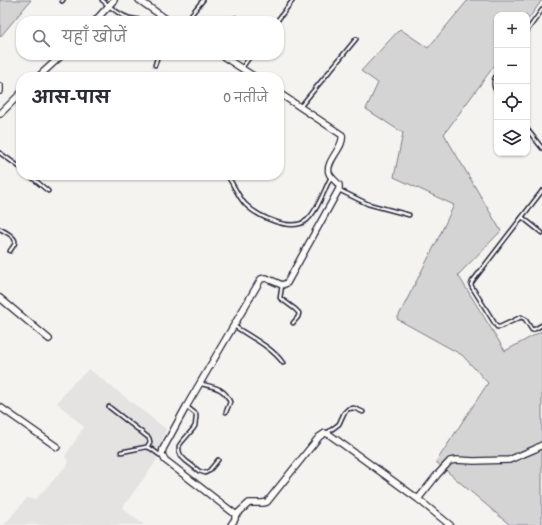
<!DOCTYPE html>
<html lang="hi">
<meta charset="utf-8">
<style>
body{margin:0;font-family:"Balsamiq Sans","Playpen Sans Deva",sans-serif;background:#f2f2f3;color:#2b2b33}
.controls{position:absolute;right:12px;top:12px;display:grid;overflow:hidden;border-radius:8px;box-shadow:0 1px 3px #0004}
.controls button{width:36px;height:36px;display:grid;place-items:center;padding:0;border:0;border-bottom:1px solid #e1e1e2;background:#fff;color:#2b2b33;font:20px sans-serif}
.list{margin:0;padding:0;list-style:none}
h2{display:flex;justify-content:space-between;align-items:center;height:52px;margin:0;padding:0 16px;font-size:17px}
h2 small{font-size:13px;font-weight:400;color:#7c7c81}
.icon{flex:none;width:22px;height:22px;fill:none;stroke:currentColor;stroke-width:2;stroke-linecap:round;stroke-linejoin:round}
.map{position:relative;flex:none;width:542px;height:525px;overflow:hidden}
.search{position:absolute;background:#fff;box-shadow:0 1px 3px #0004;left:16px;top:16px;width:268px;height:44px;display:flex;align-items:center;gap:10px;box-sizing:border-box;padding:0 14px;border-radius:16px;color:#7c7c81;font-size:15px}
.panel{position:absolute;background:#fff;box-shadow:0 1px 3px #0004;left:16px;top:72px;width:268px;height:108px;border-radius:16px}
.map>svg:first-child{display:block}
.built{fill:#e4e3e2}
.green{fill:#d5d4d5;stroke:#7c7b88}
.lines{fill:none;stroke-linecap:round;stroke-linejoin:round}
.service-casing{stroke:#22223b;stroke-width:5.5}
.minor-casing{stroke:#22223b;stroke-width:8}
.service{stroke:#fdfcf7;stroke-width:2.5}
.minor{stroke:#fdfcf7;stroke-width:5.5}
</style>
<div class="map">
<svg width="542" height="525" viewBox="0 0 542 525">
<rect width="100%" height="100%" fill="#f4f3ef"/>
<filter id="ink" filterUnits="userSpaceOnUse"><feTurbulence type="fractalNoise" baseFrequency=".025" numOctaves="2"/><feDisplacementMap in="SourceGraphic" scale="8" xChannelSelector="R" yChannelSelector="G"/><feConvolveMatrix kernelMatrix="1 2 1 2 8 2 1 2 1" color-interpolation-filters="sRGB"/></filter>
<g filter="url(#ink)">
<!-- built -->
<path class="built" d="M89 369 166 429 155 463 122 508 144 525H4L27 498 35 500 69 463 65 456 84 427 57 403 72 384Z"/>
<!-- green -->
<path class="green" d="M0 0H31L0 37Z
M468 0H542L527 21V15H497V62L444 134 501 231 458 275 505 351 542 331V525H510L436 462 488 383 462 355 397 319 437 241 454 205 394 177 403 133 366 109 378 83 361 71 400 29 428 48Z"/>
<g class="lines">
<defs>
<path id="service" d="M102 0C110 7 119 15 129 18 135 19 140 20 145 21
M62 1 63 0
M186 21 203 0
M230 21 235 18
M277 21 293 0
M527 31 542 10
M155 65 158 55
M242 68 251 55
M497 74C493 80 492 85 497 92
M300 107 356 39
M527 129 542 148
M0 153 21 168
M29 175 48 191
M227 175C233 184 238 196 245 204 257 216 291 233 307 220 318 210 324 190 331 177
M339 190 368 204 409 215
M542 191 472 282 471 285 472 287 497 327H500L521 317 525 319 532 330 535 329 542 325
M522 217 542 233
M0 229C4 231 16 237 15 242 15 245 11 249 10 251
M282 285 280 298 295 309 299 313 298 317 293 323
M234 326C249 336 273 348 283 363
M201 384C214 387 225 388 230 402L226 412
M109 407 149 438 150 442 147 447
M187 407 196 414V418L195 426 193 429 181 443 179 446V451L181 456 186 461 199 471 205 473 209 471 218 460
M327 433 339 424 344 413 348 409 354 408 363 412
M121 452 146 447 150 448 161 456"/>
<path id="minor" d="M139 0 169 21
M95 21 114 0
M221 55 255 77
M38 77 62 55
M0 86V91
M0 114 21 93
M0 298 49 339
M0 407 57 447
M418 499 437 475 450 461 456 460 474 461 509 460 535 449 542 445
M236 515 249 503H263L267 502 319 437 325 433 330 435 418 499 450 525
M231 525 235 519V514L165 460 162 454 163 449 186 407 261 279 266 278 282 285 287 283 339 189V185C336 181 331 178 329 173 325 161 345 147 342 135L279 93"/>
</defs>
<!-- service casing -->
<use href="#service" class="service-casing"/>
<!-- minor casing -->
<use href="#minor" class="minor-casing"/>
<!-- service -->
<use href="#service" class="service"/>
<!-- minor -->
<use href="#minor" class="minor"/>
</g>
</g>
</svg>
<div class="controls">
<button>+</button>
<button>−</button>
<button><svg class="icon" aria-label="locate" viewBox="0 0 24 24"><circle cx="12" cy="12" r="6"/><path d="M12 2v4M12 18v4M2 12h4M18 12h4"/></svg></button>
<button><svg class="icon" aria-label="layers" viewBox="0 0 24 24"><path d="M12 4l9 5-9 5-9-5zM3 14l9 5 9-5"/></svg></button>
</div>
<div class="search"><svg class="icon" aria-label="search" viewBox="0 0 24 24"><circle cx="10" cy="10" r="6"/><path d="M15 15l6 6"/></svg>यहाँ खोजें</div>
<section class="panel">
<h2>आस-पास<small>0 नतीजे</small></h2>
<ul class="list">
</ul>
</section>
</div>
